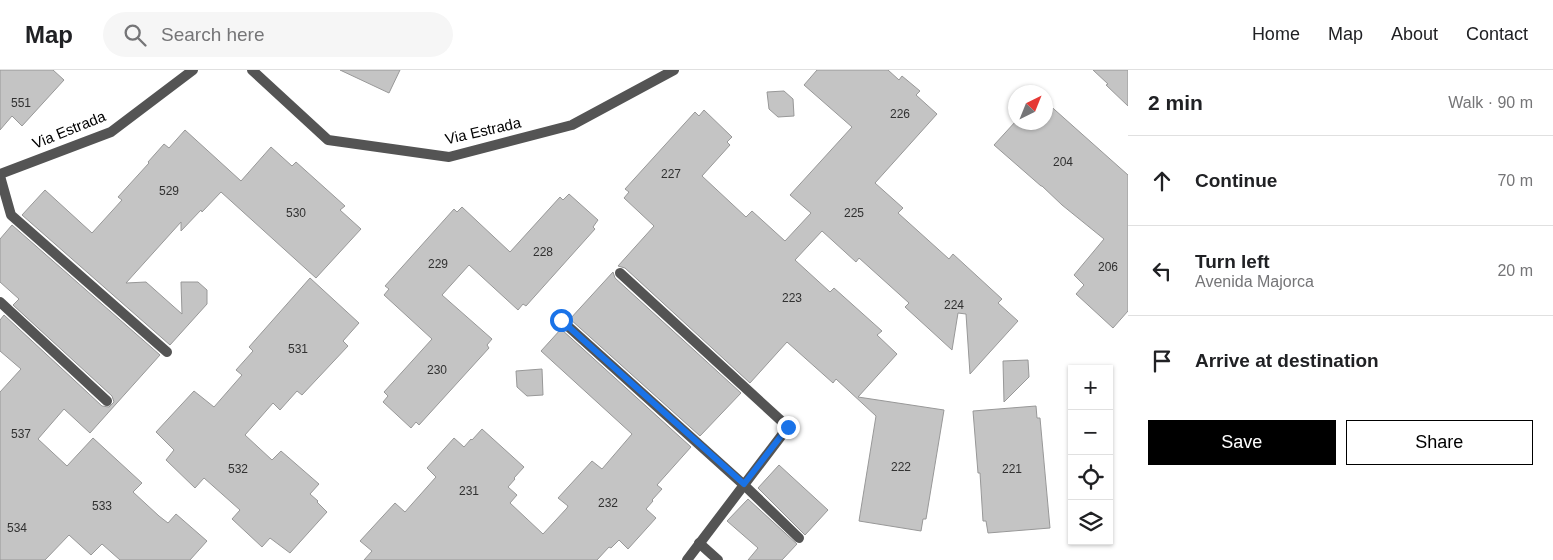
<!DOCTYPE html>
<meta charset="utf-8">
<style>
body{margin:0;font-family:Helvetica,sans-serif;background:#f6f6f6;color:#202124}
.controls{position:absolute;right:15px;bottom:15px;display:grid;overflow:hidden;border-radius:0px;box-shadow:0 1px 4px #0004}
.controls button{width:45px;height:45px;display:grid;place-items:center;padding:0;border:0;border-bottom:1px solid #e0e0e0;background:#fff;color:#202124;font:25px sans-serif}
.compass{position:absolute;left:1008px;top:15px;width:45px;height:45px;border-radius:50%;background:#fff;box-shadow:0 1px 4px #0004;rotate:43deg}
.stop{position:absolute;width:15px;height:15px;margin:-11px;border:4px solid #1a73e8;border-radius:50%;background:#fff}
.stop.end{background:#1a73e8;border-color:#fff;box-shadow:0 1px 5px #0008}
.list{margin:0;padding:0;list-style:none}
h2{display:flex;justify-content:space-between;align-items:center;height:65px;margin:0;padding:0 20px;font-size:21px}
h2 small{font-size:16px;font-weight:400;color:#757577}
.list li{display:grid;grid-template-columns:32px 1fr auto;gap:15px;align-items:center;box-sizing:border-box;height:90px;padding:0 20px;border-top:1px solid #e0e0e0}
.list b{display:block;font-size:19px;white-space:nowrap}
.list p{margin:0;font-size:16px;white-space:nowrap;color:#757577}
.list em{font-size:16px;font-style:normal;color:#757577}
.actions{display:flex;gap:10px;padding:15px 20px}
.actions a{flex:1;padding:11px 0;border:1px solid #000;border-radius:0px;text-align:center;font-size:18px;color:#000}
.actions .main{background:#000;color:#fff}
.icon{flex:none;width:28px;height:28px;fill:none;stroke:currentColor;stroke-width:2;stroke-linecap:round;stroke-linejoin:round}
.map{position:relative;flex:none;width:1128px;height:490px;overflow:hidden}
header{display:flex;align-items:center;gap:30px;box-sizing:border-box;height:70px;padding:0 25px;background:#fff;border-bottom:1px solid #e0e0e0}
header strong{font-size:24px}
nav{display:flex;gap:28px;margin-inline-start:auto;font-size:18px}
.search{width:350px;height:45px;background:#f6f6f6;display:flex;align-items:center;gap:12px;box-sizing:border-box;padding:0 18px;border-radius:28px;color:#757577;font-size:19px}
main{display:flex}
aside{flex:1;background:#fff}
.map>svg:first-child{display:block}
.building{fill:#c4c4c4;stroke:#989898}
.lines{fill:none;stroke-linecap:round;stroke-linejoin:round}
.service{stroke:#545454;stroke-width:10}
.minor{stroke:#545454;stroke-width:10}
.tertiary{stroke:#545454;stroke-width:10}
.route{stroke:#1a73e8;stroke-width:6}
.labels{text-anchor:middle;stroke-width:4;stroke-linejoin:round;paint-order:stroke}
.number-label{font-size:12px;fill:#313131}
.street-label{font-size:15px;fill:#000;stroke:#fff}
</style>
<header>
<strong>Map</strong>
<div class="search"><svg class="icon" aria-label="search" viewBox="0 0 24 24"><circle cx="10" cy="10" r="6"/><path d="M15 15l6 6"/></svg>Search here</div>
<nav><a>Home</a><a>Map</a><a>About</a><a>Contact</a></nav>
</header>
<main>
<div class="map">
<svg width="1128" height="490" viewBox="0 0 1128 490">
<rect width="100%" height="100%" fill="#fff"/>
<!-- building -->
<path class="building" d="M0 0H53L64 10 22 56 12 46 0 60Z
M340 0H400L389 23Z
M817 0H888L899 10 902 6 920 21 916 25 937 44 875 113 903 138 898 143 949 189 953 184 1002 229 998 233 1018 251 970 304 966 244 958 243 952 280 905 237 909 233 859 188 856 192 822 161 795 190 830 222 834 218 882 261 877 265 897 284 858 327 944 340 926 449H923L921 461 859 451 876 346 836 309 833 313 787 272 750 313 625 198 618 196 654 156 624 128 629 122 625 119 695 42 699 46 704 40 732 67 727 72 730 75 702 106 746 147 752 141 785 171 811 143 790 125 852 57 804 15Z
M1093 0H1128V36L1106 15 1108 14Z
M784 21 793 29 794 46 778 47 769 39 767 22Z
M1046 32 1128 105V241L1113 258 1076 224 1084 215 1074 205 1104 169 1062 135 1042 116H1041L994 75 1016 51V52H1046Z
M185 60 241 111 271 77 292 96 296 92 345 136 340 140 361 159 316 208 221 122 202 142 201 140 181 161V152L126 213 146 212 182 244 181 212H198L207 220V234L170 275 22 145 45 120 92 163 122 130 118 127 149 93 148 92 164 74 169 78Z
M569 124 598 150 593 157 595 159 526 236 523 234 518 240 469 195 442 225 492 269 487 275 489 278 419 355 416 352 411 358 383 332 388 326 384 322 432 269 384 225 389 219 385 216 454 139 457 142 462 137 510 182 560 127 563 130Z
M12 155 160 285 90 363 64 339 38 369 67 396 93 368 142 413 133 422 159 446 168 453 176 444 207 471 190 490H120L102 474 91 485 69 465 45 490H0V322L21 299 0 281V250L4 245 102 336 109 337 114 332 112 326 13 235 19 229 0 212V169Z
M613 202 615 208 741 323 700 366 570 249Z
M310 208 359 253 343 271 348 276 302 325 297 321 280 340 273 333 245 365 272 390 281 381 319 414 310 424 318 431 317 432 327 442 290 483 270 468 262 477 232 449 240 440 204 408 195 418 166 390 174 380 156 362 194 321 214 337 242 305 236 300 253 281 249 277Z
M561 259 691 377 657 415 662 419 652 430 653 431 646 439 656 448 628 479 619 470 611 478 609 477 597 490H364L372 481 360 471 395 433 405 442 412 434 436 407 427 398 454 368 464 377 471 369 472 370 482 359 524 397 514 408 515 409 508 417 517 425 510 433 543 464 567 438 568 436 558 428 592 391 602 399 632 364 541 281Z
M1028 290 1029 307 1004 332 1003 291Z
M542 299 543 325 527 326 517 317 516 301Z
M1036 336 1037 348H1040L1050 458 988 463 986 451H983L980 403H978L973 341Z
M779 395 828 440 805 465 758 418Z
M748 429 797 474 782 490H748L758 478 727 451Z"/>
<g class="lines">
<!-- service -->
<path class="service" d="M0 106 11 145 167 282
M620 203 788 357
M0 232 107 331
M561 250 744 415 799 468
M699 473 718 490"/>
<!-- minor -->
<path class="minor" d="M0 104 111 62 193 0
M687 490 788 357"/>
<!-- tertiary -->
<path class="tertiary" d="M252 0 328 70 449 87 572 55 674 0"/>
</g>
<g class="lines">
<!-- route -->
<path class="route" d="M561 250 744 414 788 357"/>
</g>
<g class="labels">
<!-- number labels -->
<g class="number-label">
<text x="21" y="37">551</text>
<text x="900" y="48">226</text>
<text x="1063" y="96">204</text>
<text x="671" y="108">227</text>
<text x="169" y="125">529</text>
<text x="296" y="147">530</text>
<text x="854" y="147">225</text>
<text x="543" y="186">228</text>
<text x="438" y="198">229</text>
<text x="1108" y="201">206</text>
<text x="792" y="232">223</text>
<text x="954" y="239">224</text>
<text x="298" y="283">531</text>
<text x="437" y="304">230</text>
<text x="21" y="368">537</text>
<text x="901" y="401">222</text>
<text x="238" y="403">532</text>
<text x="1012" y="403">221</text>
<text x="469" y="425">231</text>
<text x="608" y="437">232</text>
<text x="102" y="440">533</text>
<text x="17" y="462">534</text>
</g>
<!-- street labels -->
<g class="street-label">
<text transform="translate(69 60) rotate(-22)" y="5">Via Estrada</text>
<text transform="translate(483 61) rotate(-13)" y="5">Via Estrada</text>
</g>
</g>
</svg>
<div class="controls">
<button>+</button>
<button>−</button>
<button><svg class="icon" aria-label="locate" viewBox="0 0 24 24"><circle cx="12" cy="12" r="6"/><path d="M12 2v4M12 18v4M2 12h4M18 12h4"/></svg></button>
<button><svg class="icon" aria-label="layers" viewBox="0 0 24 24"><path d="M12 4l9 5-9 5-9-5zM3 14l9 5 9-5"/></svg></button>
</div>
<svg class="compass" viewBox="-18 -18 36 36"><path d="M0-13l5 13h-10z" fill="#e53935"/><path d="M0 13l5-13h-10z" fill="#757577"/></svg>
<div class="stop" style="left:561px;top:250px"></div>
<div class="stop end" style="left:788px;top:357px"></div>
</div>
<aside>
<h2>2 min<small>Walk · 90 m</small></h2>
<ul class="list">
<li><svg class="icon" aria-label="ahead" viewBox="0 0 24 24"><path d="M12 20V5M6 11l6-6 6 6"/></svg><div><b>Continue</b></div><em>70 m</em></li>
<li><svg class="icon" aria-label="left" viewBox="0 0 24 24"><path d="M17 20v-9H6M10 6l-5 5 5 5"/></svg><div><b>Turn left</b><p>Avenida Majorca</p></div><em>20 m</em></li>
<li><svg class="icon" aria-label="arrive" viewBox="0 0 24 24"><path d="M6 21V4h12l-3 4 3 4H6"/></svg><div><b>Arrive at destination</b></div></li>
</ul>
<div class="actions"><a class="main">Save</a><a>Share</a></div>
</aside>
</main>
